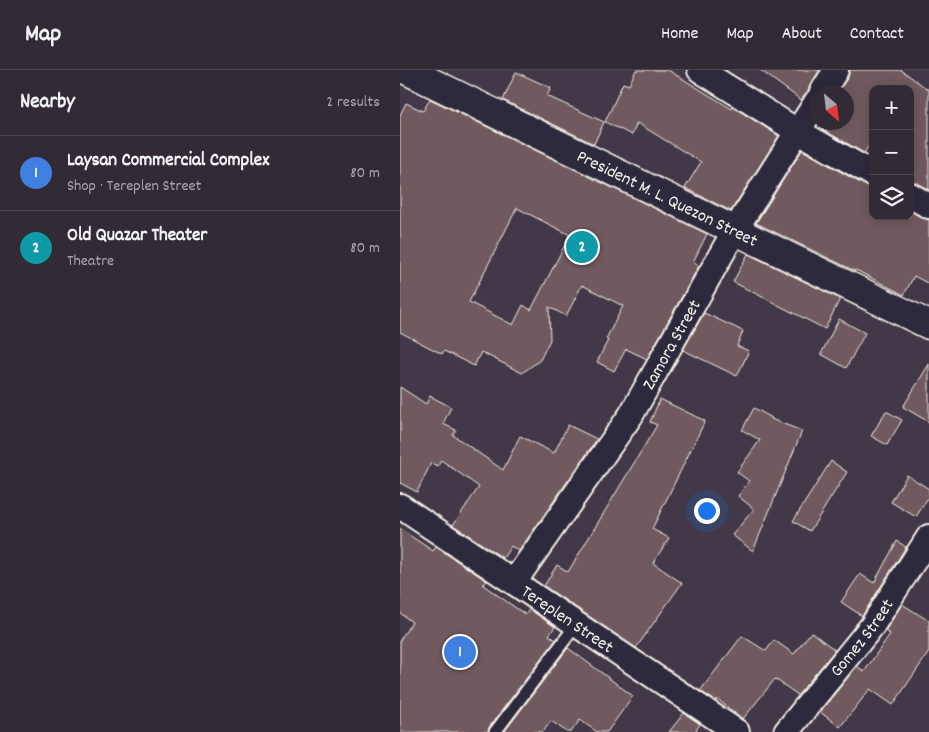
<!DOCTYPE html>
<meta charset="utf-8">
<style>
body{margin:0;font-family:Dekko,sans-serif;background:#3d3641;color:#f1f3f6}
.controls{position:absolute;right:15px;top:15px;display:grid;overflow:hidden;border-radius:10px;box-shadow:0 2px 12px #0003}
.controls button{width:45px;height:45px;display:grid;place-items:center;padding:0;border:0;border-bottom:1px solid #4d4650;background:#322a35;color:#f1f3f6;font:25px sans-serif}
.compass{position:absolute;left:409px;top:15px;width:45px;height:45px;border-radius:50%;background:#322a35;box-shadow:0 2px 12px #0003;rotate:152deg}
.you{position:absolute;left:306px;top:440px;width:18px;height:18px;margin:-12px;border:4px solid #fff;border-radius:50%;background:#1a73e8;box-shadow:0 0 0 8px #1a73e833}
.badge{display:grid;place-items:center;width:32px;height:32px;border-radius:50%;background:#8c9099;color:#fff;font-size:16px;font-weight:700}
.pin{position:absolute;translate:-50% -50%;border:2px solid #fff;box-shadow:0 1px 5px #0006}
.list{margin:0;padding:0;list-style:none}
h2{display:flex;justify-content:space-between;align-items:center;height:65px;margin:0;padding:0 20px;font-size:21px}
h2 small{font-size:16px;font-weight:400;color:#a8a7ad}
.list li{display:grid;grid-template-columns:32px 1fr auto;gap:15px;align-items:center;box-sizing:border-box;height:75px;padding:0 20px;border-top:1px solid #4d4650}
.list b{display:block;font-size:19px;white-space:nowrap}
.list p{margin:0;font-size:16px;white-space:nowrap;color:#a8a7ad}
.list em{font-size:16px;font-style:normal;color:#a8a7ad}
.icon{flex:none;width:28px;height:28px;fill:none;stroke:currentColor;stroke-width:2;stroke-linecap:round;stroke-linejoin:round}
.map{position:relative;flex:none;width:529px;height:662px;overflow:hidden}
header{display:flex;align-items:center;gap:30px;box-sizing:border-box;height:70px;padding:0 25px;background:#322a35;border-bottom:1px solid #4d4650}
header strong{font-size:24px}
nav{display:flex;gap:28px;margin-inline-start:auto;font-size:18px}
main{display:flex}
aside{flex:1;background:#322a35}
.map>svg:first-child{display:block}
.building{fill:#705a5f;stroke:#f4f1e8;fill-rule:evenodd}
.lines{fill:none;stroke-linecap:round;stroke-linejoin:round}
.service-casing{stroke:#f4f1e8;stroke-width:15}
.minor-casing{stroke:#f4f1e8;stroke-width:28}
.secondary-casing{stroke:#f4f1e8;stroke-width:31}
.service{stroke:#2f2a3d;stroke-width:11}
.minor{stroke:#2f2a3d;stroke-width:24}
.secondary{stroke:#2f2a3d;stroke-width:28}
.labels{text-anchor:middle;stroke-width:4.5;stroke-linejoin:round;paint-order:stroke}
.street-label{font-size:18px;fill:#f4f1e8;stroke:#2f2a3d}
</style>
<header>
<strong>Map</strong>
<nav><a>Home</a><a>Map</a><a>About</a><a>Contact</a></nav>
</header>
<main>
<aside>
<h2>Nearby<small>2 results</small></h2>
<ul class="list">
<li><span class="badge" style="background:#3f7fe0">1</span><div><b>Laysan Commercial Complex</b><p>Shop · Tereplen Street</p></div><em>80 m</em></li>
<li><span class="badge" style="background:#0f9aa8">2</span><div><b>Old Quazar Theater</b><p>Theatre</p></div><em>80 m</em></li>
</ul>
</aside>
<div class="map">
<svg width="529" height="662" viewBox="0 0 529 662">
<rect width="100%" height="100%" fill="#423847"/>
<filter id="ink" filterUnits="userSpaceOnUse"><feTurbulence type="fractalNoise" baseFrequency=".02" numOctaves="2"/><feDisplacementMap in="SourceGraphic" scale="10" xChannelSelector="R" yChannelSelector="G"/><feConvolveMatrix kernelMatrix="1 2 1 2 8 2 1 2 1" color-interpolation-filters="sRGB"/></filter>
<g filter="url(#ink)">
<!-- building -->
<path class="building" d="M236 0H268L332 39 333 37 379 66 331 141 285 118 301 92 237 53 232 65 205 52 223 13 229 15Z
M360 0H420L410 15 408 21 401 30Z
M450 0H501L529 20V120L517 113 510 111V19H473V70L464 83 420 58 424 52H446V22H438L448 7Z
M116 2 151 18 147 26 204 52 194 74 103 30Z
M30 29 307 164 293 192 299 196 247 289 226 279 214 301 197 292 208 270 206 269 223 236 182 215 166 246 149 237 150 270 140 290 122 303 81 282 74 296 44 281 42 284 0 262V45L6 33 23 41ZM117 138 170 165 131 240 123 235 113 255 69 232Z
M402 80 466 116 473 118V146H510V141L522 148 529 150V214L514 206 504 225 456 200 455 201 356 153Z
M348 184 440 229 425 259 333 212Z
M304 243 343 261 337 276 349 281 337 306 283 280Z
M439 249 465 263 446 298 421 284Z
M529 294V352L503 337Z
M0 317 26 334 30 326 51 337 43 354 56 360 53 365 103 400 120 366 154 383 168 355 197 369 119 481 111 476 103 488 53 455 79 417 41 390 38 396 31 393 17 422 0 413Z
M260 329 305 351 252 459 269 468 253 493 282 513 236 578 144 516 157 495 168 502 257 355 250 352Z
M354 338 372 348 371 349 402 361 353 481 332 465 354 439 338 426 349 411 337 402 360 370 342 360Z
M486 341 502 350 487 375 471 366Z
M431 391 447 402 410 461 393 451Z
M507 405 529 419V426L516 447 491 432Z
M0 459 33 481 36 477 87 511 83 515 126 545 129 539 155 557 149 565 156 570 89 657 88 662H0V570L12 552 0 543Z
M497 471 506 477 462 546 441 532 460 504 474 513Z
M502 534 529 551V582L493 635 470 619 440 657 420 642 457 596 464 602 490 564 485 561Z
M411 562 435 580 398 625 375 609 343 649 317 629 315 631 300 621 342 566 366 581 374 570 394 584Z
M168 578 233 626 207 662H197L180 650 171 662H167L151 651 143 662H104Z
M284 643 300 654 295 662H269Z"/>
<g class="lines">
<defs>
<path id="service" d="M95 662 176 555"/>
<g id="minor">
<path d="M300 0 397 61 473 104"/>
<path d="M422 22 436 0"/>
<path d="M510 125 529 136"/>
<path id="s1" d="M0 436 337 662"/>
<path id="s2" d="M114 512 231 345 335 160 417 31"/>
<path id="s3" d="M386 662 472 556 529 467"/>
</g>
<g id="secondary">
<path id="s4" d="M6 0 529 255"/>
</g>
</defs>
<!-- service casing -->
<use href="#service" class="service-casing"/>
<!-- minor casing -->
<use href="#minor" class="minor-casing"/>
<!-- secondary casing -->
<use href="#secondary" class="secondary-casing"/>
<!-- service -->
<use href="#service" class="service"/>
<!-- minor -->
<use href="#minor" class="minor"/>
<!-- secondary -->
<use href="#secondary" class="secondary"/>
</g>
</g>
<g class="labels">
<!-- street labels -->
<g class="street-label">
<text dy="6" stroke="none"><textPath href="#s4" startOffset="291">President M. L. Quezon Street</textPath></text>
<text dy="6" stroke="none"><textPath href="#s2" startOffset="285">Zamora Street</textPath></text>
<text dy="6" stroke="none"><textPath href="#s1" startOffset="202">Tereplen Street</textPath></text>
<text dy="6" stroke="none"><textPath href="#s3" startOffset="121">Gomez Street</textPath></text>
</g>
</g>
</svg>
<div class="controls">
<button>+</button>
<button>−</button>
<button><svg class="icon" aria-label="layers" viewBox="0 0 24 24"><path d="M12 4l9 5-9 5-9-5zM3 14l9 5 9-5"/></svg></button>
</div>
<svg class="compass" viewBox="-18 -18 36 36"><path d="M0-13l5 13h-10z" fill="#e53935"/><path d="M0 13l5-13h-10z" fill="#a8a7ad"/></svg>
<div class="you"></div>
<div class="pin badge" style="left:60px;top:582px;background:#3f7fe0">1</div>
<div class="pin badge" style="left:182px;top:177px;background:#0f9aa8">2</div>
</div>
</main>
